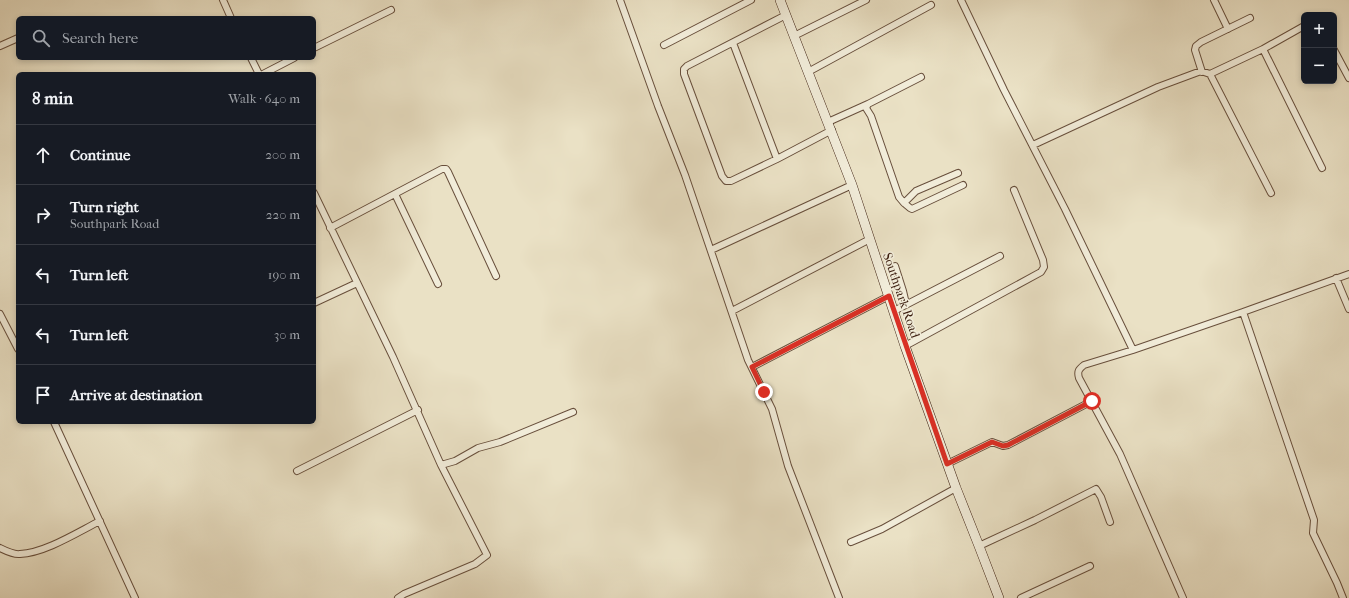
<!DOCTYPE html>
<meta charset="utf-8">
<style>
body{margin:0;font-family:"IM FELL French Canon",serif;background:#20242c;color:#f1f3f6}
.controls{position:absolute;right:12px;top:12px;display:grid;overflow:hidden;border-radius:6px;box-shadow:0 2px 6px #0003}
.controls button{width:36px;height:36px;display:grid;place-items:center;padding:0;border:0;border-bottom:1px solid #363941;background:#171b24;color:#f1f3f6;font:20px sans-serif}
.stop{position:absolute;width:12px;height:12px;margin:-9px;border:3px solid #d93025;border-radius:50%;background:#fff}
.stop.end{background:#d93025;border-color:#fff;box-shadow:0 1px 4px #0008}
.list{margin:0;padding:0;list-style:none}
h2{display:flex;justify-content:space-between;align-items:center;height:52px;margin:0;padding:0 16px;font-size:17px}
h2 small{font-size:13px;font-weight:400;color:#9ea1a6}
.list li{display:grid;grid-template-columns:26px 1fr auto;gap:12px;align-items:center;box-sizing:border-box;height:60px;padding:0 16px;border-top:1px solid #363941}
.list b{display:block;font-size:15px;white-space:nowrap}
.list p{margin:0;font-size:13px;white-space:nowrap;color:#9ea1a6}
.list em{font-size:13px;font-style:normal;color:#9ea1a6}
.icon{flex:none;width:22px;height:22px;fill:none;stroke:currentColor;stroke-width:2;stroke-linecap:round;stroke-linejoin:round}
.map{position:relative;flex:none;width:1349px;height:598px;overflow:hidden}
.search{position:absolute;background:#171b24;box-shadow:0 2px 6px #0003;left:16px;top:16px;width:300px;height:44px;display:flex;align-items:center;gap:10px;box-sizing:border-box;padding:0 14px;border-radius:6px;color:#9ea1a6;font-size:15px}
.panel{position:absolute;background:#171b24;box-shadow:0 2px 6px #0003;left:16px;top:72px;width:300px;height:352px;border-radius:6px}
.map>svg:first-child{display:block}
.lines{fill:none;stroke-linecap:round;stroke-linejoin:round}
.street-casing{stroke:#684f3c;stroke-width:8}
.secondary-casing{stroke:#3c1e0f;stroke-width:10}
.street{stroke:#f1ecd9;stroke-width:6}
.secondary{stroke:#f1ecd9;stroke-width:9}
.route{stroke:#d93025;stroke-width:5}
.labels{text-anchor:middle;stroke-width:3;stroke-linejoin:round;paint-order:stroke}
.street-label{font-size:13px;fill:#3c1e0f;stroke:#f1ecd9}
</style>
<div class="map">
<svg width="1349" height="598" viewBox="0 0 1349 598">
<rect width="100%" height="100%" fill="#eae1c5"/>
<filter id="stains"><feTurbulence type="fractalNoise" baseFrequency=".005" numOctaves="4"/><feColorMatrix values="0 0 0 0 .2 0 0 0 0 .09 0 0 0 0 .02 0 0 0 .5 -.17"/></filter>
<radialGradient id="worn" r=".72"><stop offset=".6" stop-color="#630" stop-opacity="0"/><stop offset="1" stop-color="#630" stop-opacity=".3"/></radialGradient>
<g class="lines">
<defs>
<path id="street" d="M223 0 231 18
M620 0 658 106 685 175 748 360 772 409 788 466 839 598
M961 0 1004 90 1065 209 1133 350 1084 365C1079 369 1077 371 1079 378L1120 454 1183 598
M1214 0 1228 29
M786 15 687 66 684 69V74L722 176 726 181H731L777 159 832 130
M794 36 866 0
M733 43 777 159
M664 45 751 0
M0 46 18 38
M314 48 391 10
M1263 49 1322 168
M1334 50 1349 78
M251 58 259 74
M808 72 931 5
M1202 72 1195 50 1196 46 1201 42 1250 18
M263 74 294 58
M1210 74 1271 193
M828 122 868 104
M1033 145 1158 87 1201 71 1210 74 1263 49 1304 26
M958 173 916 191 904 203 910 208 912 209 963 185
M314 193 393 357 441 465 487 555 475 564 404 594 398 598
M395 194 438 284
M904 203 899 197 871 116 866 108 868 104 921 77
M330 228 442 169H446L448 172 496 276
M711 250 852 185
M895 266 903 291 906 304
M1336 278 1349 309
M314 303 357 283
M732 311 870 239
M894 311 1000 256
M0 314 18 349
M905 346 1041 272 1044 267 1043 260 1014 190
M1133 350 1243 312
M752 367 889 296
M54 422 135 598
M947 464 992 442 1003 446 1008 445 1092 401
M441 465 455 461 478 448 500 442 573 412
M297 471 418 410
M851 542 882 529 956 488
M979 546 1035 520 1096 489 1101 497 1110 522
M0 548C6 551 14 555 20 554 45 553 78 532 100 521
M1021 598 1090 566
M1343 598 1337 583 1313 533 1314 520 1243 312 1349 274"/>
<path id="secondary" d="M780 0 852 185 905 346 956 488 979 546 999 598"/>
</defs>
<!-- street casing -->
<use href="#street" class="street-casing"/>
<!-- secondary casing -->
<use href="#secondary" class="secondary-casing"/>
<!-- street -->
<use href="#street" class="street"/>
<!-- secondary -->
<use href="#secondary" class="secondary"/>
</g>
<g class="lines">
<!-- route -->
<path class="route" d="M764 392 752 367 889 296 947 464 992 442 1003 446 1008 445 1092 401"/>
</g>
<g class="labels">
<!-- street labels -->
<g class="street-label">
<text transform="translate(902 295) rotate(71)" y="5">Southpark Road</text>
</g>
</g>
<rect width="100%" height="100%" filter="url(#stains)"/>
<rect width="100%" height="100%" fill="url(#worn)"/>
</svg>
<div class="controls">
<button>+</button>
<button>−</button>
</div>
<div class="stop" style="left:1092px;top:401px"></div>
<div class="stop end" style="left:764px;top:392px"></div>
<div class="search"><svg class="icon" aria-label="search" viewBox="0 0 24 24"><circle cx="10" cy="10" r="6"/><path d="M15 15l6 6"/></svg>Search here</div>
<section class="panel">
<h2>8 min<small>Walk · 640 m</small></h2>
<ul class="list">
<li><svg class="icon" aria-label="ahead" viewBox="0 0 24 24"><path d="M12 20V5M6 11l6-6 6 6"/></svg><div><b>Continue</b></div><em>200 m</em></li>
<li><svg class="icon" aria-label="right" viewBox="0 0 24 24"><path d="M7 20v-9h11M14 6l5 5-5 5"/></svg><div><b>Turn right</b><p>Southpark Road</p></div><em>220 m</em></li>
<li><svg class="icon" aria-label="left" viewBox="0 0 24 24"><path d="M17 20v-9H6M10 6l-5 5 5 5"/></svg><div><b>Turn left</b></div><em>190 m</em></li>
<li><svg class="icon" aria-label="left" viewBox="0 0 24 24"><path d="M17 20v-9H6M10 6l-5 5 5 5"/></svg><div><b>Turn left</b></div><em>30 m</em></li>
<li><svg class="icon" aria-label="arrive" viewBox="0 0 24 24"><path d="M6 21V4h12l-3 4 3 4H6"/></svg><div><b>Arrive at destination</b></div></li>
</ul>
</section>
</div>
